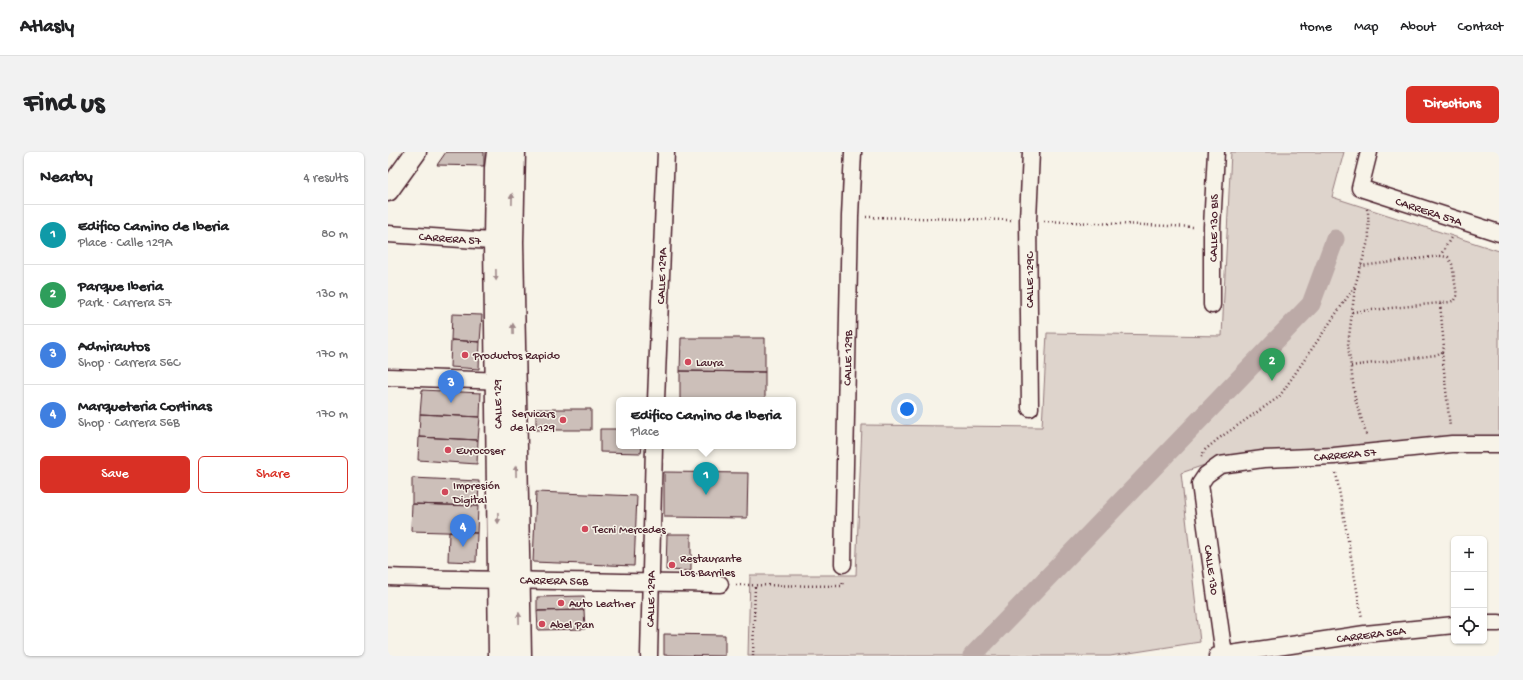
<!DOCTYPE html>
<meta charset="utf-8">
<style>
body{margin:0;font-family:"Gochi Hand",sans-serif;background:#f2f2f2;color:#202124}
.controls{position:absolute;right:12px;bottom:12px;display:grid;overflow:hidden;border-radius:6px;box-shadow:0 1px 3px #0004}
.controls button{width:36px;height:36px;display:grid;place-items:center;padding:0;border:0;border-bottom:1px solid #e0e0e0;background:#fff;color:#202124;font:20px sans-serif}
.you{position:absolute;left:519px;top:257px;width:14px;height:14px;margin:-10px;border:3px solid #fff;border-radius:50%;background:#1a73e8;box-shadow:0 0 0 6px #1a73e833}
.badge{display:grid;place-items:center;width:26px;height:26px;border-radius:50%;background:#d93025;color:#fff;font-size:13px;font-weight:700}
.pin{position:absolute;translate:-50% -33px;filter:drop-shadow(0 1px 2px #0008)}
.pin::after{content:'';position:absolute;top:21px;width:14px;height:12px;background:inherit;clip-path:polygon(0 0,100% 0,50% 100%)}
.popup{position:absolute;left:228px;top:245px;width:180px;height:52px;box-sizing:border-box;display:grid;place-content:center;border-radius:6px;background:#fff;filter:drop-shadow(0 1px 3px #0005);font-size:13px;white-space:nowrap;color:#757577}
.popup b{font-size:15px;color:#202124}
.popup::after{content:'';position:absolute;left:50%;top:100%;margin-left:-8px;border:8px solid transparent;border-top-color:#fff}
.list{margin:0;padding:0;list-style:none}
h2{display:flex;justify-content:space-between;align-items:center;height:52px;margin:0;padding:0 16px;font-size:17px}
h2 small{font-size:13px;font-weight:400;color:#757577}
.list li{display:grid;grid-template-columns:26px 1fr auto;gap:12px;align-items:center;box-sizing:border-box;height:60px;padding:0 16px;border-top:1px solid #e0e0e0}
.list b{display:block;font-size:15px;white-space:nowrap}
.list p{margin:0;font-size:13px;white-space:nowrap;color:#757577}
.list em{font-size:13px;font-style:normal;color:#757577}
.actions{display:flex;gap:8px;padding:12px 16px}
.actions a{flex:1;padding:9px 0;border:1px solid #d93025;border-radius:6px;text-align:center;font-size:14px;color:#d93025}
.actions .main{background:#d93025;color:#fff}
.icon{flex:none;width:22px;height:22px;fill:none;stroke:currentColor;stroke-width:2;stroke-linecap:round;stroke-linejoin:round}
.map{position:relative;flex:none;width:1111px;height:504px;overflow:hidden;border-radius:6px}
header{display:flex;align-items:center;gap:24px;box-sizing:border-box;height:56px;padding:0 20px;background:#fff;border-bottom:1px solid #e0e0e0}
header strong{font-size:19px}
nav{display:flex;gap:22px;margin-inline-start:auto;font-size:14px}
.intro{display:flex;align-items:center;justify-content:space-between;box-sizing:border-box;height:96px;padding:0 24px}
h1{margin:0;font-size:28px}
.button{padding:10px 18px;border-radius:6px;background:#d93025;color:#fff;font-size:14px;font-weight:700}
main{display:flex;gap:24px;padding:0 24px}
aside{flex:1;background:#fff;border-radius:6px;box-shadow:0 1px 3px #0004}
.map>svg:first-child{display:block}
.green{fill:#ded4cc;stroke:#947a7c}
.lines{fill:none;stroke-linecap:round;stroke-linejoin:round}
.canal{stroke:#bcaaa7;stroke-width:19}
.building{fill:#ccbfb9;stroke:#4a1f2b}
.minor-casing{stroke:#4a1f2b;stroke-width:19}
.tertiary-casing{stroke:#4a1f2b;stroke-width:23}
.secondary-casing{stroke:#4a1f2b;stroke-width:25}
.path{stroke:#4a1f2b;stroke-width:2.5;stroke-dasharray:1 3;stroke-linecap:butt}
.minor{stroke:#f7f3e8;stroke-width:16}
.tertiary{stroke:#f7f3e8;stroke-width:20}
.secondary{stroke:#f7f3e8;stroke-width:22}
.oneway{fill:#a0898a}
.poi-dot{fill:#d1495b;stroke:#f7f3e8;stroke-width:1.5}
.labels{text-anchor:middle;stroke-width:3;stroke-linejoin:round;paint-order:stroke}
.street-label{font-size:12px;fill:#4a1f2b;stroke:#f7f3e8}
.poi-label{font-size:12px;fill:#4a1f2b;stroke:#f7f3e8;text-anchor:start}
</style>
<header>
<strong>Atlasly</strong>
<nav><a>Home</a><a>Map</a><a>About</a><a>Contact</a></nav>
</header>
<div class="intro"><h1>Find us</h1><a class="button">Directions</a></div>
<main>
<aside>
<h2>Nearby<small>4 results</small></h2>
<ul class="list">
<li><span class="badge" style="background:#0f9aa8">1</span><div><b>Edifico Camino de Iberia</b><p>Place · Calle 129A</p></div><em>80 m</em></li>
<li><span class="badge" style="background:#2e9e5b">2</span><div><b>Parque Iberia</b><p>Park · Carrera 57</p></div><em>130 m</em></li>
<li><span class="badge" style="background:#3f7fe0">3</span><div><b>Admirautos</b><p>Shop · Carrera 56C</p></div><em>170 m</em></li>
<li><span class="badge" style="background:#3f7fe0">4</span><div><b>Marqueteria Cortinas</b><p>Shop · Carrera 56B</p></div><em>170 m</em></li>
</ul>
<div class="actions"><a class="main">Save</a><a>Share</a></div>
</aside>
<div class="map">
<svg width="1111" height="504" viewBox="0 0 1111 504">
<rect width="100%" height="100%" fill="#f7f3e8"/>
<filter id="ink" filterUnits="userSpaceOnUse"><feTurbulence type="fractalNoise" baseFrequency=".025" numOctaves="2"/><feDisplacementMap in="SourceGraphic" scale="8" xChannelSelector="R" yChannelSelector="G"/><feConvolveMatrix kernelMatrix="1 2 1 2 8 2 1 2 1" color-interpolation-filters="sRGB"/></filter>
<g filter="url(#ink)">
<!-- green -->
<path class="green" d="M843 0H956L944 45 1111 99V293L840 305 793 321 812 490 722 504H360L362 423H468L474 273 654 275 659 181 834 184Z"/>
<g class="lines">
<!-- canal -->
<path class="canal" d="M584 504 923 152 947 87"/>
</g>
<!-- building -->
<path class="building" d="M58 0H96V14L49 13Z
M64 162 94 163 92 190 63 188Z
M293 186H377V220L292 219Z
M63 188 92 190 91 217 62 215Z
M292 219 377 220V248H292Z
M34 238 93 241 92 265 32 262Z
M148 257H203V278H148Z
M32 262 92 265 90 288 31 285Z
M212 277H231V294H254L253 301 212 300Z
M31 285 90 288 89 312 30 308Z
M276 320 360 321 359 366 276 365Z
M24 326 91 329 90 354 24 352Z
M148 340 249 344 246 414 145 410Z
M24 352 90 354 89 381 23 379Z
M61 380 89 381 88 410 60 409Z
M279 382H303V419L278 418Z
M196 444V458L149 459V445Z
M196 458 197 477 150 478 149 459Z
M276 482 337 483V504L276 503Z"/>
<g class="lines">
<defs>
<path id="minor" d="M981 0 972 36 1111 81
M0 82 118 90
M824 153V75L828 0
M0 225 118 229
M268 248 278 0
M642 256 640 68 643 0
M455 412 462 64 465 0
M0 425C111 429 221 429 332 432
M1096 471H1111
M836 503 812 332 818 323 832 313 875 307 946 304 1064 292H1111
M261 504 266 294
M829 504 977 482 1066 473"/>
<path id="tertiary" d="M0 39 28 0"/>
<path id="secondary" d="M110 0 108 16 107 89 112 504
M126 0 124 90 132 504"/>
</defs>
<!-- minor casing -->
<use href="#minor" class="minor-casing"/>
<!-- tertiary casing -->
<use href="#tertiary" class="tertiary-casing"/>
<!-- secondary casing -->
<use href="#secondary" class="secondary-casing"/>
<!-- path -->
<path class="path" d="M478 65 623 68
M656 69 807 75
M1052 104 1064 84
M967 136 960 193 967 246 979 285
M964 160 1062 150 1067 148 1069 144 1064 112 1060 105 1052 104 973 114
M1054 200 1062 275
M963 214 1048 203 1054 200 1056 195 1052 151
M813 305 817 298 830 287 891 245 967 134 981 86 980 60 978 55
M948 321 974 466
M348 433 454 434 455 429
M365 504 367 433"/>
<!-- minor -->
<use href="#minor" class="minor"/>
<!-- tertiary -->
<use href="#tertiary" class="tertiary"/>
<!-- secondary -->
<use href="#secondary" class="secondary"/>
</g>
<!-- one-way arrows -->
<defs><path id="oneway-solid" d="M-6-.8H1V-3.2L6.5 0L1 3.2V.8H-6Z"/></defs>
<g class="oneway">
<use href="#oneway-solid" transform="translate(124 47) rotate(-89)"/>
<use href="#oneway-solid" transform="translate(108 123) rotate(89)"/>
<use href="#oneway-solid" transform="translate(125 177) rotate(-91)"/>
<use href="#oneway-solid" transform="translate(128 319) rotate(-91)"/>
<use href="#oneway-solid" transform="translate(110 366) rotate(89)"/>
<use href="#oneway-solid" transform="translate(131 466) rotate(-91)"/>
</g>
</g>
<!-- markers -->
<g class="poi-dot">
<circle cx="77" cy="203" r="4"/>
<circle cx="300" cy="210" r="4"/>
<circle cx="175" cy="268" r="4"/>
<circle cx="60" cy="298" r="4"/>
<circle cx="57" cy="340" r="4"/>
<circle cx="197" cy="377" r="4"/>
<circle cx="284" cy="413" r="4"/>
<circle cx="173" cy="451" r="4"/>
<circle cx="154" cy="472" r="4"/>
</g>
<g class="labels">
<!-- street labels -->
<g class="street-label">
<text transform="translate(1041 59) rotate(18)" y="4">CARRERA 57A</text>
<text transform="translate(825 76) rotate(-89)" y="4">CALLE 130 BIS</text>
<text transform="translate(62 86) rotate(4)" y="4">CARRERA 57</text>
<text transform="translate(273 124) rotate(-88)" y="4">CALLE 129A</text>
<text transform="translate(641 128) rotate(-90)" y="4">CALLE 129C</text>
<text transform="translate(459 206) rotate(-89)" y="4">CALLE 129B</text>
<text transform="translate(109 252) rotate(-91)" y="4">CALLE 129</text>
<text transform="translate(957 302) rotate(-5)" y="4">CARRERA 57</text>
<text transform="translate(824 418) rotate(82)" y="4">CALLE 130</text>
<text transform="translate(166 428) rotate(1)" y="4">CARRERA 56B</text>
<text transform="translate(262 447) rotate(-89)" y="4">CALLE 129A</text>
<text transform="translate(983 482) rotate(-7)" y="4">CARRERA 56A</text>
</g>
<!-- poi labels -->
<g class="poi-label">
<text x="85" y="207">Productos Rapido</text>
<text x="308" y="214">Laura</text>
<text x="167" y="265" text-anchor="end">Servicars<tspan x="167" dy="14">de la 129</tspan></text>
<text x="68" y="302">Eurocoser</text>
<text x="65" y="337">Impresión<tspan x="65" dy="14">Digital</tspan></text>
<text x="205" y="381">Tecni Mercedes</text>
<text x="292" y="410">Restaurante<tspan x="292" dy="14">Los Barriles</tspan></text>
<text x="181" y="455">Auto Leather</text>
<text x="162" y="476">Abel Pan</text>
</g>
</g>
</svg>
<div class="controls">
<button>+</button>
<button>−</button>
<button><svg class="icon" aria-label="locate" viewBox="0 0 24 24"><circle cx="12" cy="12" r="6"/><path d="M12 2v4M12 18v4M2 12h4M18 12h4"/></svg></button>
</div>
<div class="you"></div>
<div class="pin badge" style="left:318px;top:343px;background:#0f9aa8">1</div>
<div class="popup"><b>Edifico Camino de Iberia</b>Place</div>
<div class="pin badge" style="left:884px;top:229px;background:#2e9e5b">2</div>
<div class="pin badge" style="left:63px;top:251px;background:#3f7fe0">3</div>
<div class="pin badge" style="left:75px;top:395px;background:#3f7fe0">4</div>
</div>
</main>
